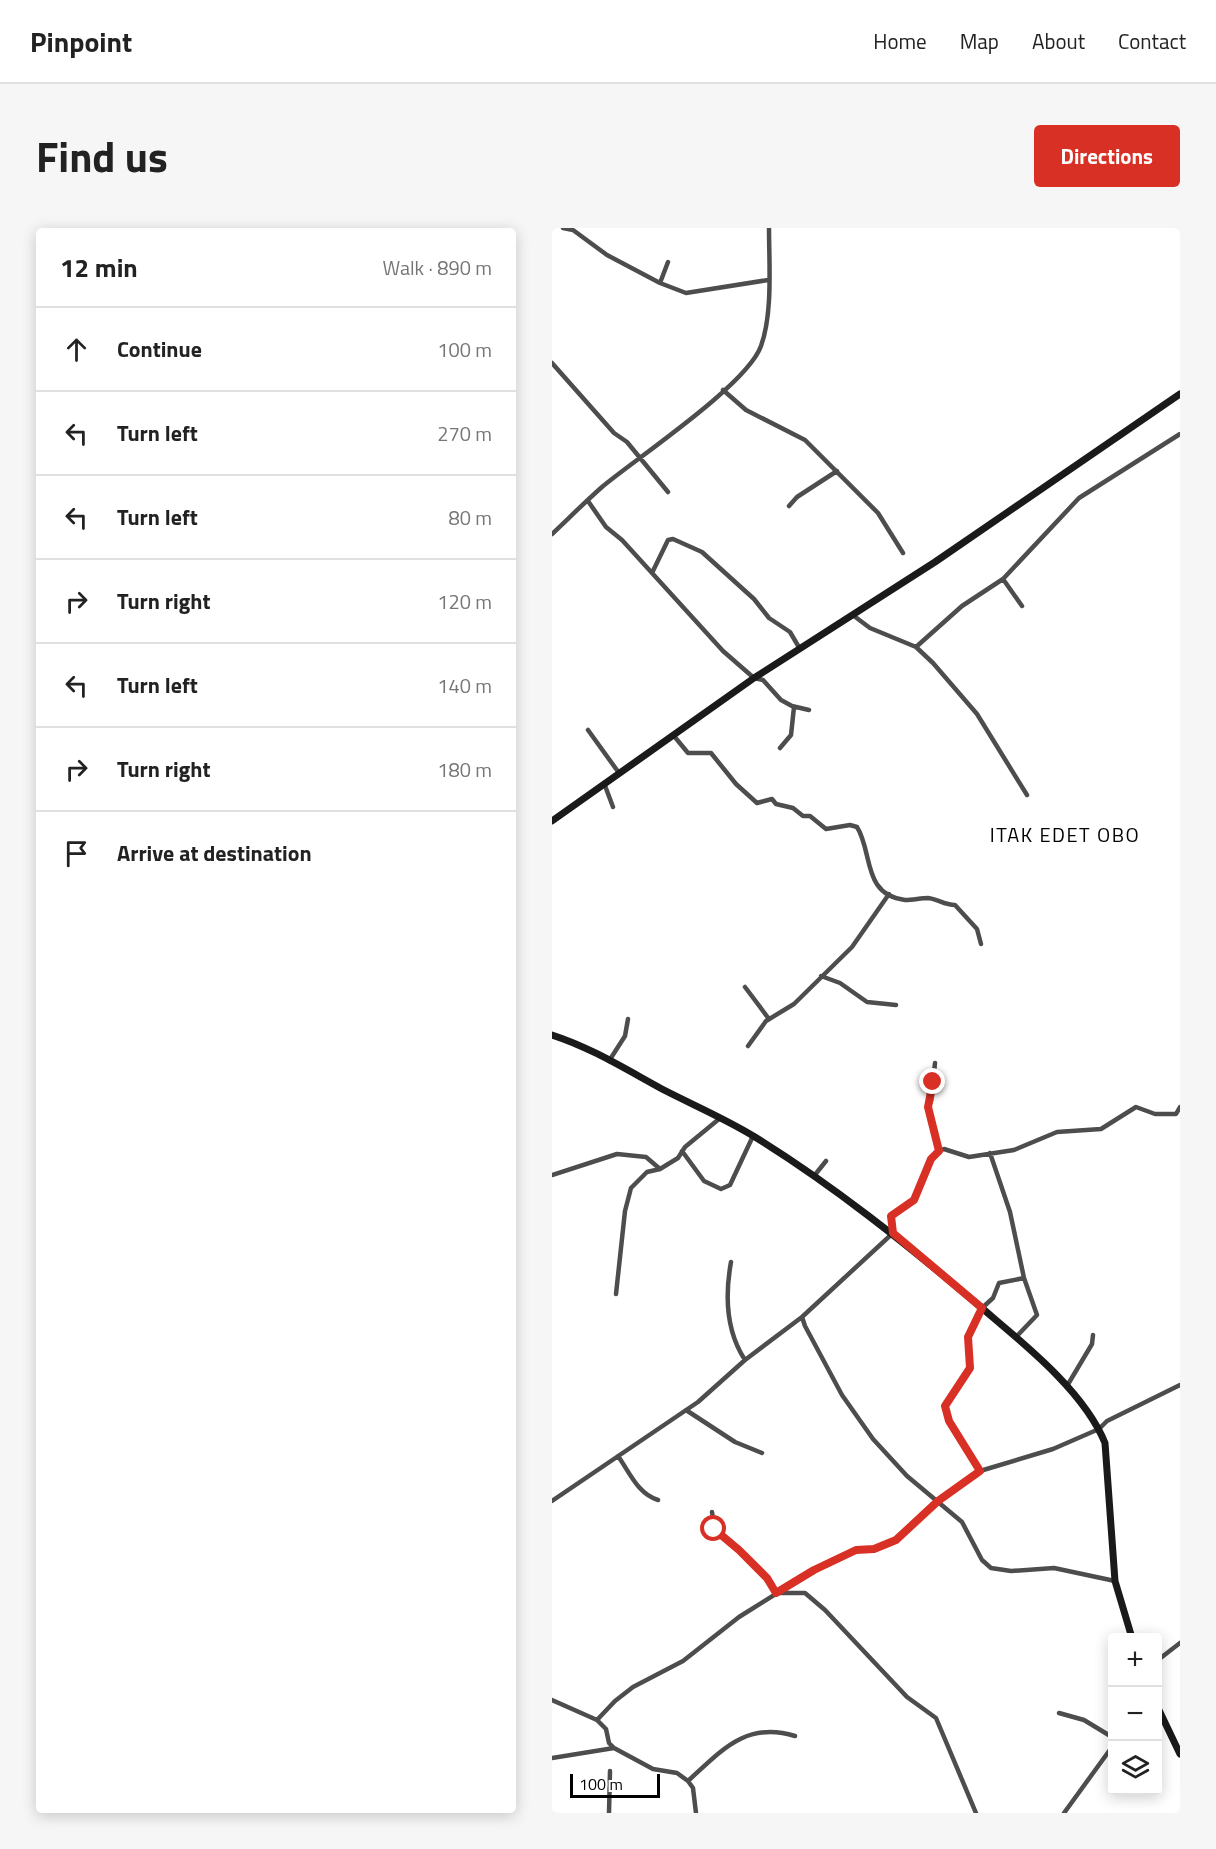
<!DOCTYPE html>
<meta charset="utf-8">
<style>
body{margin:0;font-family:"Titillium Web",sans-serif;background:#f6f6f6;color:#222}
.controls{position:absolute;right:18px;bottom:18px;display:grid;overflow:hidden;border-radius:6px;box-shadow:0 3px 15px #0003}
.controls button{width:54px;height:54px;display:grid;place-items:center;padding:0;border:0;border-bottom:2px solid #e0e0e0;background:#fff;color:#222;font:30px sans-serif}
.scale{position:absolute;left:18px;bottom:15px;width:90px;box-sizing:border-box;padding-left:6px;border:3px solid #000;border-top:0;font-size:16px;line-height:21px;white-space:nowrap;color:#000;-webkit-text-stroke:4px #fff;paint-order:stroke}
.stop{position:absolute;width:18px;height:18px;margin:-14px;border:4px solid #d93025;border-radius:50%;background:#fff}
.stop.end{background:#d93025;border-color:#fff;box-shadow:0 2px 6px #0008}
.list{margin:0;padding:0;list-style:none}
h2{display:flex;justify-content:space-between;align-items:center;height:78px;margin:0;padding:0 24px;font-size:26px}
h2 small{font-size:20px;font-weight:400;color:#767676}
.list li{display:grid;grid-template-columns:39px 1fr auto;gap:18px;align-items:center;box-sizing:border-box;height:84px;padding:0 24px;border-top:2px solid #e0e0e0}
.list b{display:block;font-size:22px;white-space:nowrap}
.list em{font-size:20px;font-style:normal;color:#767676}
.icon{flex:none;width:33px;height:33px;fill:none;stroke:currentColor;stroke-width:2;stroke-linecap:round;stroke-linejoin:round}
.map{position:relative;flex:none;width:628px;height:1585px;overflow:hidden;border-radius:6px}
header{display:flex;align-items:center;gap:36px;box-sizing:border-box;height:84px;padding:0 30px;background:#fff;border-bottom:2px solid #e0e0e0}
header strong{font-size:28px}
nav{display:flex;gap:33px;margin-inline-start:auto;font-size:21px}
.intro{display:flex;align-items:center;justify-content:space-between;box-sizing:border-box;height:144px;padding:0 36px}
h1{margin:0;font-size:42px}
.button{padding:15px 27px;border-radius:6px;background:#d93025;color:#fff;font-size:21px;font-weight:700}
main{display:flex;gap:36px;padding:0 36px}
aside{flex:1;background:#fff;border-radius:6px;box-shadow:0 3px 15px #0003}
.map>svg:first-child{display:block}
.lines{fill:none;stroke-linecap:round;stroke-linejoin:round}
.street{stroke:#4d4d4d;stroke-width:4.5}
.secondary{stroke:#1a1a1a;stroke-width:7}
.route{stroke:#d93025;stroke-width:8}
.labels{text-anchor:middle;stroke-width:4.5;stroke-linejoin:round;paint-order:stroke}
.quarter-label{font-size:20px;letter-spacing:1.5px;fill:#000;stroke:#fff}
</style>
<header>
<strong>Pinpoint</strong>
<nav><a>Home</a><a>Map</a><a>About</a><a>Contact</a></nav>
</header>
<div class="intro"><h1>Find us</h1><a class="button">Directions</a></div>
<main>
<aside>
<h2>12 min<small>Walk · 890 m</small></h2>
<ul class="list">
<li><svg class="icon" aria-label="ahead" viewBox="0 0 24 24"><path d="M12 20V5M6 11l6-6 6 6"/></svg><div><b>Continue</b></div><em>100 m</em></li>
<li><svg class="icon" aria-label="left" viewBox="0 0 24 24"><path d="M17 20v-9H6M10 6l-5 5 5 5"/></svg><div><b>Turn left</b></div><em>270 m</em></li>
<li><svg class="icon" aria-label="left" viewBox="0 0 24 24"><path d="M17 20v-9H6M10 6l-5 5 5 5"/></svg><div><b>Turn left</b></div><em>80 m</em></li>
<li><svg class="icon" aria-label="right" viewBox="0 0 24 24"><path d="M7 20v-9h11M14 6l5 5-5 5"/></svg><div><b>Turn right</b></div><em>120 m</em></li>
<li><svg class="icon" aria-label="left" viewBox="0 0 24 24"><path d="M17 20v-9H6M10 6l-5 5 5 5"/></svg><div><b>Turn left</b></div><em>140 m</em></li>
<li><svg class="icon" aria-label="right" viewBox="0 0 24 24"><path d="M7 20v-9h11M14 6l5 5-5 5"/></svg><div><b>Turn right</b></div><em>180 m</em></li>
<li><svg class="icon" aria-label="arrive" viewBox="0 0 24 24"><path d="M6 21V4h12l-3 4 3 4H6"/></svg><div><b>Arrive at destination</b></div></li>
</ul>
</aside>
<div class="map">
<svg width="628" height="1585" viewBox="0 0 628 1585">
<rect width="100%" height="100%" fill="#fff"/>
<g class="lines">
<!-- street -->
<path class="street" d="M11 0 21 2 55 27 108 55 134 65 216 52
M108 55 116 34
M0 135 62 205 75 214 116 264
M171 162 194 182 253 212 326 285 351 325
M36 273 54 299 70 312 171 423 202 450 211 452 229 472 240 478 257 482
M237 278 245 269 285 243
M0 306C17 290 33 274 50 259 86 229 195 157 209 118 221 85 217 35 217 0
M100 345 116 312 121 311 150 324 202 371 217 390 238 404 248 421
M451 351 527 270 628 206
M302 388 318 400 364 419 381 435 425 486 475 567
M364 419 410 378 451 351 470 378
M36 502 67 545
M122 508 136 525H159L184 556 205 575 220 571 224 576 241 580 251 588H258L274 601 298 597 305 599C321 624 310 667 353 672 361 672 369 670 376 670 386 671 392 677 403 677L425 701 429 716
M228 520 239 507 242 479
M52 555 61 579
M269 748 288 755 315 774 344 777
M193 759 217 791
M196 818 214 793 242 776 300 719 337 666
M57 833 73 808 76 791
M383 835 379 873 376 879 387 923
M130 923 152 953 169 961 178 957 201 908
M0 947 65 926 94 929 108 941
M262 948 274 933
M179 1034C173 1067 174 1103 193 1132
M64 1066 73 983 79 960 95 944 108 941 126 930 133 919 167 891
M250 1089 253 1098 290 1167 321 1211 355 1248 410 1294 430 1332 439 1340 459 1343 502 1340 563 1353
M464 1109 485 1087 472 1050
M515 1158 540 1116 541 1107
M134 1182 183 1214 210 1225
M66 1228C78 1245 86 1266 106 1272
M428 1243 397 1193 393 1178 418 1140 416 1109 430 1080 441 1070 447 1055 472 1050 458 984 438 925
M0 1273 146 1174 193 1132 250 1089 341 1005 339 988 362 972 379 931 387 923 392 921 417 929 462 922 505 904 549 901 584 879 603 886H624L628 879
M160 1284 163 1303C187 1321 208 1340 224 1365
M227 1365H253L273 1382 355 1469 384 1490 424 1585
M606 1432 628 1415
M0 1472 45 1492 54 1501 57 1515 62 1520 101 1541 125 1545 136 1553 141 1560 144 1585
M507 1485 532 1492 560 1509
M45 1492 63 1473 81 1459 131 1433 187 1389 262 1342 304 1322 322 1321 344 1312 386 1273 428 1243 501 1221 547 1201 555 1193 628 1157
M0 1530 62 1520
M136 1553C170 1522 194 1493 243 1508
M57 1585 58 1543
M512 1585 560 1519"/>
<!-- secondary -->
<path class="secondary" d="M0 593 202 450 383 334 628 166
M0 807C38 819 75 842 110 861 141 877 174 891 203 909 282 958 353 1015 424 1075 468 1113 531 1161 553 1215L563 1353 580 1410
M606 1480 628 1526"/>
</g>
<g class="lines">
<!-- route -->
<path class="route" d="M162 1301 187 1322 215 1350 224 1365 262 1342 304 1322 322 1321 344 1312 386 1273 428 1243 397 1193 393 1178 418 1140 416 1109 430 1080 341 1005 339 988 362 972 379 931 387 923 376 879 381 854"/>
</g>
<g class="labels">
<!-- quarter labels -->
<g class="quarter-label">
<text x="513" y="614">ITAK EDET OBO</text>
</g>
</g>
</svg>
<div class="controls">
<button>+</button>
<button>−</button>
<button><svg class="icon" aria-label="layers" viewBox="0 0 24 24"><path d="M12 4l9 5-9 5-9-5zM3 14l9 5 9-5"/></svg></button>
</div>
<div class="scale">100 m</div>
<div class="stop" style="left:162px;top:1301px"></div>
<div class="stop end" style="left:381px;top:854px"></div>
</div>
</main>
